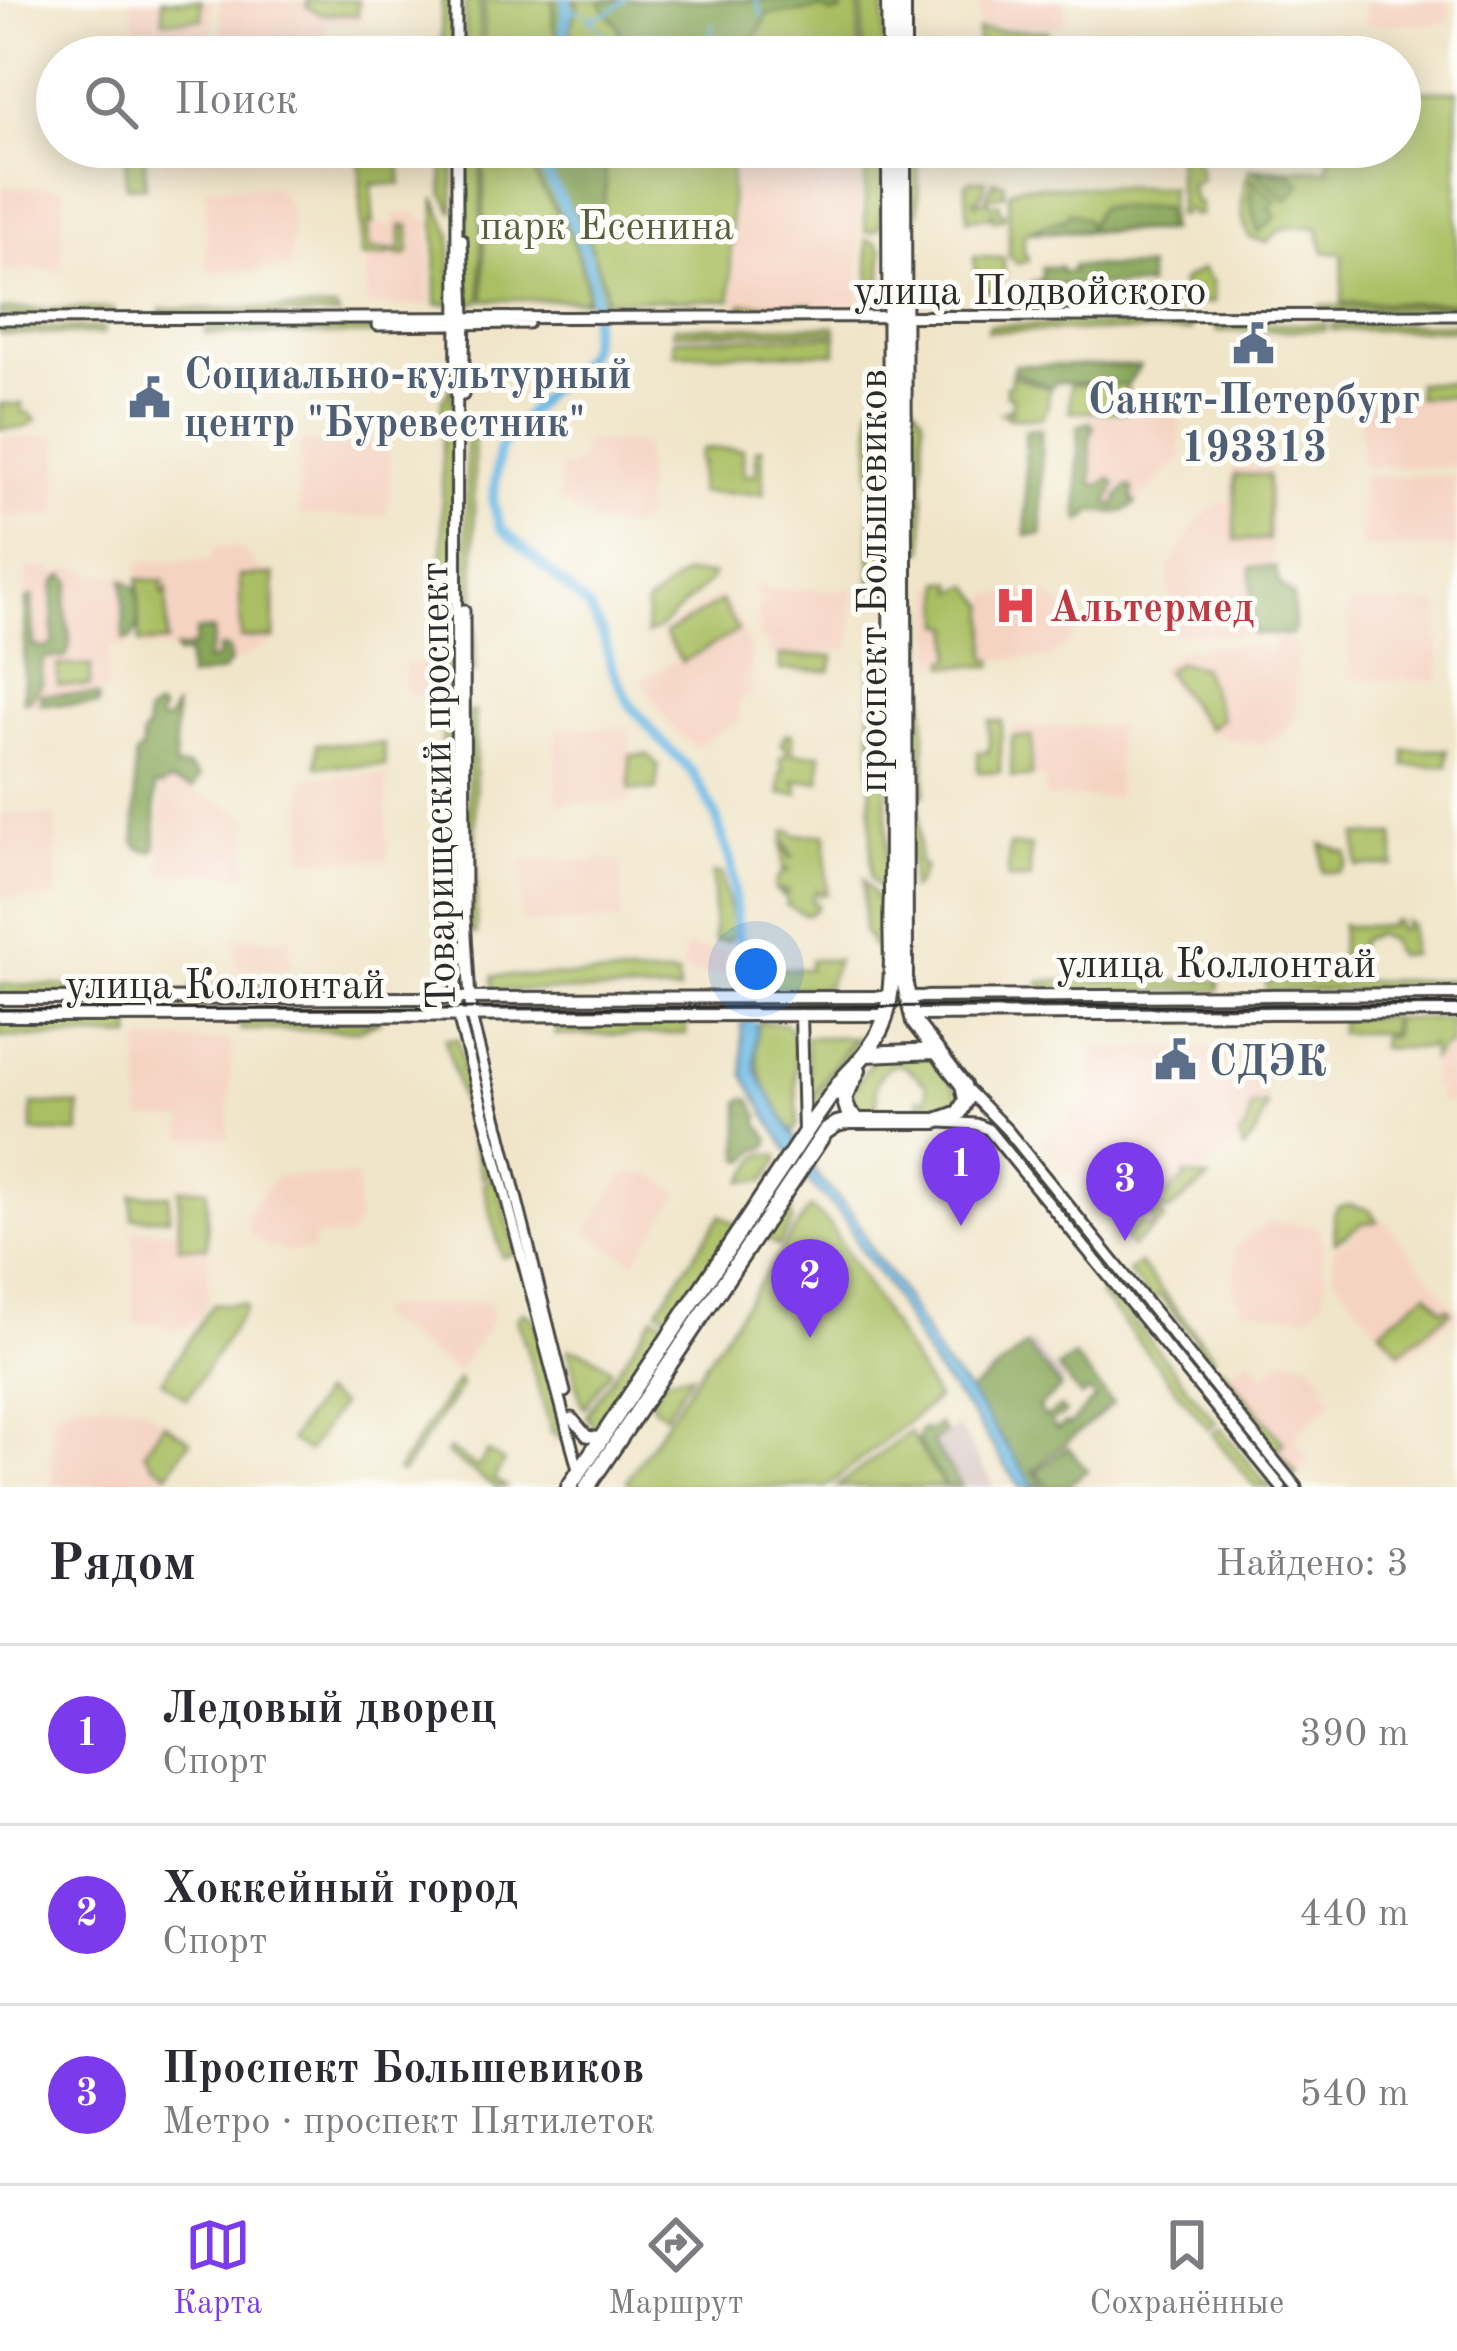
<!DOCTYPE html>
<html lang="ru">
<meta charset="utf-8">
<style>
body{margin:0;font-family:"Old Standard TT",serif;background:#f2f2f3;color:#2b2b33}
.you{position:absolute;left:756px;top:969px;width:42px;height:42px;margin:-30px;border:9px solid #fff;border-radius:50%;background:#1a73e8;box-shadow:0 0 0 18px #1a73e833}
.badge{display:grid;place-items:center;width:78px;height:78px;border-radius:50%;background:#7c3aed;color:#fff;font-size:39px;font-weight:700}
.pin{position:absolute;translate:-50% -99px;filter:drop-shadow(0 3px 6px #0008)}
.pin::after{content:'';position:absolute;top:63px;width:42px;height:36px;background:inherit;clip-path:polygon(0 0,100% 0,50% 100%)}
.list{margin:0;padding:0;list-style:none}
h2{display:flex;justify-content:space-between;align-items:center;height:156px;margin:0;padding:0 48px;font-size:51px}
h2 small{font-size:39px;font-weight:400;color:#7c7c81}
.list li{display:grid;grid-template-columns:78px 1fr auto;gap:36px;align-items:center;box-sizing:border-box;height:180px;padding:0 48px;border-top:3px solid #e1e1e2}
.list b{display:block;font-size:45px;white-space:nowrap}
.list p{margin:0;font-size:39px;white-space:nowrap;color:#7c7c81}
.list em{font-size:39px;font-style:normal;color:#7c7c81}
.icon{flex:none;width:66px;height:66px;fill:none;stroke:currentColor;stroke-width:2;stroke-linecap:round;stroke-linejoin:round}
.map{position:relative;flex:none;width:1457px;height:1487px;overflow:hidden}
.search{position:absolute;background:#fff;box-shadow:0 6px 30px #0003;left:36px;right:36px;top:36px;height:132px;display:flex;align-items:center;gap:30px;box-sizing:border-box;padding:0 42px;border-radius:66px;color:#7c7c81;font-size:45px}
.sheet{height:696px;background:#fff}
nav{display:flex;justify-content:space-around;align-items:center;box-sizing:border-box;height:168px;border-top:3px solid #e1e1e2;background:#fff;font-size:33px;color:#7c7c81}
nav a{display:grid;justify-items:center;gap:6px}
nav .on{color:#7c3aed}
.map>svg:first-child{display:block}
.built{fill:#f5d3c2}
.industrial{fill:#d1c0bd}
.green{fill:#aabf63;stroke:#6a7547;stroke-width:3}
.forest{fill:#87a659;stroke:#596842;stroke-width:3}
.water{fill:#6ab8e4;stroke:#4a7288;stroke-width:3}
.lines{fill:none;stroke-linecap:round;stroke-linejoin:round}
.stream{stroke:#6ab8e4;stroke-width:3}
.river{stroke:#6ab8e4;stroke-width:10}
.tertiary-casing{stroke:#494743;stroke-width:15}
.secondary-casing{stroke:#494743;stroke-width:16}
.primary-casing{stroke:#494743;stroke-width:20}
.tertiary{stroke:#fff;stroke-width:9}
.secondary{stroke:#fff;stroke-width:10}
.primary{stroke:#fff;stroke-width:14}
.tram{stroke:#2b2b2b;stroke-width:3}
.labels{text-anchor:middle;stroke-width:10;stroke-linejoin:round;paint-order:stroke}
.park-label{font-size:42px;fill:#575f3f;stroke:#fdfcf7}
.street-label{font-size:42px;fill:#2b2b2b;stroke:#fdfcf7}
.service-label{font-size:42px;font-weight:bold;fill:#4e5e75;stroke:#fdfcf7;text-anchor:start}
.health-label{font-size:42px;font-weight:bold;fill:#be3a42;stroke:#fdfcf7;text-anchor:start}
</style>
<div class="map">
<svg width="1457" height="1487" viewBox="0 0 1457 1487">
<rect width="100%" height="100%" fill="#fdfcf7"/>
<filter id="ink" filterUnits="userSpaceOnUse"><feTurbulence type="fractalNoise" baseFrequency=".00833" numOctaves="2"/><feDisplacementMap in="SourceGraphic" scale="24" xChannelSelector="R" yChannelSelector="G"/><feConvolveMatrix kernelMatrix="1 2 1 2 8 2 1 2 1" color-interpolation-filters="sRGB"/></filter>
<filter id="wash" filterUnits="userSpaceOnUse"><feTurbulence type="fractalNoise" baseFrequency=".004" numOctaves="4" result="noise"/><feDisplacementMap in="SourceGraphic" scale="48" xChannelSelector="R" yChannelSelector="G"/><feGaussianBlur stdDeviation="2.7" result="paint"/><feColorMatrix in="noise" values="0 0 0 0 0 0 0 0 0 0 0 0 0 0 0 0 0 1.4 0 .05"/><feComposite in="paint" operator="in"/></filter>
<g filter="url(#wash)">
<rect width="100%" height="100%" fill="#f0e5c9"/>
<!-- built -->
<path class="built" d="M130 0H212L213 57H136L135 27Z
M220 0H363L362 23 327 22V56H221Z
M980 0H1065V26L980 27Z
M1365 0H1449V24H1365Z
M734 147H859V306H734Z
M272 186 279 190 292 210 291 270 207 271 206 187Z
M64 187 62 271 25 268 24 272 0 271V188Z
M395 214H417L418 217 430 220V306L367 305V225H394Z
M1361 399 1457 400V467L1361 466Z
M1088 416 1180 417V464L1174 465 1140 498 1127 504 1088 506Z
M0 437H58V516H0Z
M582 441 645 444V516L635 527 598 525 559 501 560 467 569 468 581 459Z
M301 442 377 443 390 451V497L385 516H299Z
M1232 467H1270L1271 563 1276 564 1280 582 1296 602 1294 635 1169 634V569L1195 524 1218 503 1231 501Z
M1457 475V547L1362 548 1361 476Z
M213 548H241L261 571H276L277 640 204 677 188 678 187 654H173L172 649 138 648 137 561 212 560Z
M26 568H54L55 574H61L63 569H89L90 575H130V646L109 647 108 692H101V706H23Z
M933 586H939L940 626H951V659H941L940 665H934Z
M756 587H767L768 590 853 589V603L849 604 850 610H853L851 649 819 652 815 655 768 656V644L765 640H759L758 603 768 602 767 598H756Z
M988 594H1048L1073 615 1074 637 1049 659H989Z
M720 595 739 618 750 651V697L739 699V722L695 747 671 726 641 680 677 660 661 633Z
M1348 603H1439V681L1349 679Z
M1275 640 1296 641V718L1291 721 1288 730 1278 738 1267 739 1266 743H1242L1212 733 1200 722 1158 670 1159 666 1192 645 1193 649 1199 648 1200 645 1260 646V650H1274Z
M430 664 433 669V691L430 695 411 696 405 691V664Z
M1117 726 1118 798H1045L1044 778 1010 777 1012 727Z
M624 728 629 733 630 754H650L659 765V791L630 790V803L557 804 556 729Z
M387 775V860L303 859 304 777Z
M161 780 185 787 247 815V874L161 873Z
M0 815 56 816V897H0Z
M521 859 621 861 622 921 522 923Z
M235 938H291V968H235Z
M684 948H726V974H684Z
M232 1040 228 1138H183V1120L140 1119 139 1041Z
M1457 1047V1102L1453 1099 1449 1103 1439 1100V1087H1432L1433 1060 1447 1048Z
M1269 1048 1266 1106H1249L1246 1135 1121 1236 1041 1140 1093 1097 1090 1091 1095 1049Z
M624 1174H652L680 1193 634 1262 586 1232Z
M276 1176H357L358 1222 350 1237 315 1236 313 1251H280L278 1247H269L248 1234 247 1214Z
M208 1185V1301L200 1316 184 1330H168L165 1323H133V1230H176L178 1186Z
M1384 1220 1457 1311V1315L1401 1359 1333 1274 1334 1249 1365 1224Z
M1266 1222 1317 1226 1324 1243 1322 1268 1326 1275 1323 1300 1308 1316 1246 1309 1233 1294 1236 1247Z
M490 1301 492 1321 457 1372 375 1316 376 1309Z
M1287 1356 1310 1361 1328 1383 1323 1387 1333 1400 1294 1437 1310 1461 1298 1474 1277 1449 1282 1444 1226 1376 1251 1357 1264 1374Z
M74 1401 137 1404 190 1441 164 1479 150 1481 141 1487H52L51 1420 54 1417 52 1411 72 1405Z"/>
<!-- industrial -->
<path class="industrial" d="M1031 1342 1064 1382 1013 1424 980 1383Z
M958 1426 995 1487H950L925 1446Z"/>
<!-- green -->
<path class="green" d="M162 0H201L202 19 163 21Z
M307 0H358V15L320 14 307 7Z
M442 0H452L453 57H441Z
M465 0H480V57H465Z
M484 0H859V57H484Z
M863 0H884V57H863Z
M978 30 1048 31V45L978 44Z
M1400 91H1457V302L1342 303 1343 254 1324 252 1318 228C1293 226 1285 223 1267 242L1250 238C1238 216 1241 192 1250 169L1328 170 1329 147H1400Z
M360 147H400L401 184H372L373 223 368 224 369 249 401 250V226H409V252L405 256 388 252 387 256 361 257Z
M442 147H454L453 213 443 193Z
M466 147H481V295L480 301 470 304 466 248Z
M484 147H731V300H484Z
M907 147H918V210L913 224 916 228 910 237Z
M1177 147H1195V163L1200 166V181L1190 184 1193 187 1190 188V194H1194V202L1200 203V215H1191V210H1184L1183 215 1177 216 1176 210 1181 205 1178 203 1180 191 1177 190Z
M126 156H145V187L126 186Z
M878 171 884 174 881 226 873 232H865V172Z
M970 180H986L982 195 973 200 977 205 979 200 985 201 990 187H993V180L1004 183V195L988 198 989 204H1000V213H1005L1003 219 993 220V212L988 217 967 219 966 184Z
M1022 186 1170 187 1169 231 1024 233V255H1027L1028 261 1018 264 1009 256V194L1011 190Z
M435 198 451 234V304H436Z
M866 240 876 242 882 249V284L870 283Z
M974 257 1004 258V278H997L994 290 985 291 982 277 975 271Z
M1202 269 1213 283V303H1181V296H1198L1181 293 1182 281Z
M742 304H811L806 312H744L740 309Z
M1457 305V311L1321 312 1319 306Z
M1176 307V312L1011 313V308Z
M0 309H113L114 316H0Z
M161 309H336L339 315 161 316Z
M1191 324V331H987L989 325Z
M1217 324H1326V330L1217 331Z
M1332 324H1457V330H1332Z
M835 326 836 332 673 333 675 327Z
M387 327 396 330 395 334H206V328Z
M0 328H103V334H0Z
M836 336V353L675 354 674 339Z
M1011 376 1049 388 1048 408 1041 418H1008L1001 413H1012V410L1007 409 1012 407V396L1006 395V386L1011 385Z
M1417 383H1457V397L1417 398Z
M1070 385H1127V412H1070Z
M450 388H452L455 672H443L442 401Z
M883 392 886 393 887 592 871 589V406Z
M908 394 923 417 924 550 909 556Z
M0 404H22L23 413H29L36 420 23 428 0 429Z
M474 423 475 672 467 671 466 426Z
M762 448 764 494 699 493V464L704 463 699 462V455L703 449H743L744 475 756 474V449Z
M1235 475H1268V540H1235Z
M684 574 713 575 711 580 661 627 646 635 647 604Z
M274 575V638H241L240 576Z
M138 579 164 581 161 586 163 594 167 588V642L139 643Z
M942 582H954L955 592 970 585 987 605V659L993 660V666H946V660L952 659V626L943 625Z
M909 600 924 606 925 794 919 796V864L925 867 917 884 911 889Z
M721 601 738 631 682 662 665 634Z
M780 656H834L830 671 780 670Z
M887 656V892L885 895 871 878V661Z
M1178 662 1202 667 1222 719 1208 729 1165 671Z
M58 665 91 666 90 686 58 685Z
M443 675 450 676V714L455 715V919L444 907Z
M468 712H475L476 934 471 933 468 921Z
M989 721H1002L1000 772H978V752H989Z
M785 734H792L793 754H821L820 781H793L797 783 799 794H780V772L783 771V765L780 764 781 757 786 756V746L781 745Z
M1012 737H1032L1031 777H1011Z
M317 744H384L385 766H317Z
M1447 750V766H1405V750Z
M630 755H648L658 766 657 790H630Z
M785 831H793L794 835 826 834 827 894 823 892 821 896 816 890 812 902 817 903V908L810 914H803L786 905 788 901 779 893 789 894 788 891 775 890 776 881 783 871H791L783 868 782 844 791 858 793 857 784 840Z
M1357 835H1394V866H1357Z
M1322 844 1347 853V863L1340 872H1322Z
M1009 846H1031L1030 879H1008Z
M713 873 722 874C724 894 732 912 735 932L729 941H714Z
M864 880 883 909 884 961H879L875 946 871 945V938H867L864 931Z
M1391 921H1397L1398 929 1405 928V921L1411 924V955H1396L1389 940 1375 934 1361 940 1354 956H1340L1342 922 1343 926H1390Z
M810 960H837L828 985 818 988H769L770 973 773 969H809Z
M678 975 679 992 493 990V976Z
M1457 980V990H1266V981Z
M1042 981H1219V990L1095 991 1040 987 1039 983Z
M233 983H363L380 991 191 993V988L233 987Z
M0 984 135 988V994L0 995Z
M1342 1017H1391L1390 1033H1339Z
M1393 1019H1451V1046H1444L1432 1059 1431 1046 1430 1048H1381L1382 1036H1393Z
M243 1020 381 1021 358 1030H241L239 1023Z
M556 1020H686V1034L556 1035Z
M0 1021H128L132 1026V1037H0Z
M760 1022 786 1024 794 1034 798 1123 793 1133C766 1089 753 1078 757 1024Z
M806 1037H853L810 1099Z
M856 1037H866L817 1105 812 1106 810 1103Z
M445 1039H458L464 1066 461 1068 468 1082H472L496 1174 482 1178Z
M928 1055 956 1090 958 1099 951 1109 920 1108 918 1098 927 1099 926 1085C921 1080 911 1069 903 1066 887 1061 876 1078 876 1090 877 1096 878 1102 876 1109L862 1111 852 1105V1091L874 1058Z
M32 1104 79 1105V1133L32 1132Z
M1253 1105H1267L1257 1132 1243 1150 1239 1136 1247 1129 1250 1109Z
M764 1154 777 1155 779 1159 765 1181H743L759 1157Z
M1184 1175 1209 1179 1169 1211 1150 1208 1186 1178Z
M497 1179 516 1254 502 1257 483 1183Z
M179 1189H207V1247H179Z
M789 1192 792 1223 778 1246 765 1237 764 1231Z
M132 1195H169V1218H132Z
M1349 1205 1369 1209 1378 1221 1363 1223 1335 1242 1334 1213 1338 1207Z
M810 1207 829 1224 937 1399 826 1487H632L627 1480Z
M1141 1213 1161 1214 1165 1219 1131 1247 1123 1236 1140 1224 1150 1228 1154 1219 1149 1216 1137 1219 1118 1231Z
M721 1215 737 1226 673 1320 658 1309Z
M1139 1263 1214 1356 1206 1369 1192 1351 1197 1342 1159 1296 1153 1299 1148 1297 1128 1272Z
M1111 1286 1126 1304 1125 1310 1216 1422 1209 1430 1100 1294Z
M1427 1292 1442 1310 1447 1307 1451 1311 1400 1352 1381 1329Z
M213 1304H244L246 1308 187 1399 162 1381Z
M523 1312 533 1318 564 1437 562 1440 552 1433 517 1318Z
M654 1315 671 1326 599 1433 586 1416Z
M568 1349C587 1350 597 1357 611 1369L585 1407 582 1405Z
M1222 1367 1284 1443 1277 1449 1297 1474 1293 1477 1209 1373Z
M692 1374 665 1415 653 1406 651 1398 667 1377Z
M458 1379 461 1386 402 1473 397 1471Z
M322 1393 340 1405 308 1452 290 1440Z
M164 1423 190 1441 168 1474 152 1463 144 1452Z
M1221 1428 1267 1485 1274 1487H1255L1212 1434Z
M910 1432 944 1487H836Z
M449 1449 477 1468 488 1452 504 1462 494 1479 506 1487H495L446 1454Z"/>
<!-- forest -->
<path class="forest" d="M553 0H577L578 8 570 27 574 57H552L550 47 555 42 556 33 553 26Z
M602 0H841V12L832 14 820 8C802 14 784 10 766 15 761 36 743 50 724 57H613L609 47 620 31C616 19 606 15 601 5Z
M534 147H604L606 185 602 220 592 226 586 233 605 286V301L581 300 587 296C584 272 576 245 564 223 549 193 528 183 534 147Z
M1255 171 1290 172 1301 184 1286 201Z
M1252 178 1277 201 1270 208 1276 217 1258 233 1251 201Z
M1099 207 1165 208V230L1029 231 1057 220 1065 219 1070 212 1086 219 1089 227Z
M1072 266 1148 267V286H1030L1031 283 1042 279V267H1061V272H1072Z
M1014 365 1140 366 1127 385 1056 382 1052 387 1012 372Z
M1090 422 1094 427 1090 437 1092 484 1100 485 1110 478 1116 484 1108 503 1115 506 1119 495 1128 486 1133 488 1132 499 1136 503C1117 519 1111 510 1091 511L1088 517 1081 521 1078 514V426Z
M1041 429 1042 535 1026 536 1025 430Z
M1251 567H1275L1279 583 1293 596 1294 630 1291 635 1252 634Z
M64 575 71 581C70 588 67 595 66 602 63 623 77 638 65 658L46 657 42 663V684L30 700 23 701 26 600 32 596 34 646 44 648 53 645V589L55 582Z
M123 580 138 589V627L131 639 124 640Z
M203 630H213C215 645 210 649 206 661L219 658 218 650 223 647 229 650 230 662 222 672 188 678V654H177L175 649 193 647 197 631Z
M40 694 96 695 99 698 98 705 41 704Z
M175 706V767H188L199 777 193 789 170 781 162 786H155L156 845 154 851C147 851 138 849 135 843V756L142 749V736L147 729V714L157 707 162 711 159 719 164 722 169 719Z
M744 1098 750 1099 759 1116V1124L770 1140 767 1147 758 1150 746 1161 741 1159 740 1153V1102Z
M1026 1346 1061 1388 1038 1408 1046 1418 1060 1407 1065 1413 1051 1422 1057 1430 1066 1423 1069 1425 1095 1399 1089 1391 1081 1397 1057 1368 1074 1356 1113 1404 1033 1470 1044 1487H1035L969 1392Z
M939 1424 945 1433 932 1442 962 1487H946L918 1443 920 1431 924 1429 927 1432Z
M1068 1447 1087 1470 1066 1487H1049L1037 1471Z"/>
<!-- water -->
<path class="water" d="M741 1024H757L755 1066 758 1075 818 1177 853 1214 873 1252 898 1285 943 1363 969 1392 1035 1487H1020L974 1418 933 1367 886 1283 860 1249 846 1220 805 1178 772 1125 744 1075Z"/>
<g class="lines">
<!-- stream -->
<path class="stream" d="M756 0 762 16
M567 11H581
M587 15 598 27
M590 18 608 13 625 0
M601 31 606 36
M611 37C650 42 675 20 705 57
M711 57 712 25"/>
<!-- river -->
<path class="river" d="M563 57 567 0
M545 147 543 167 579 234 591 271 595 294 590 346 583 359 552 387 509 434 499 450 493 502 500 527 589 608 603 635 612 668 629 703 660 740 693 773 715 814 731 863 738 934 749 976 750 1021"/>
</g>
</g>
<g filter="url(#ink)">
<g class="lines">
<defs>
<path id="tertiary" d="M456 0V57
M457 147 456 998 458 1016 579 1473
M462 239 465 316 463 395
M0 319 1457 315
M377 325 528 323
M464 610 465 918 471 1016 565 1392
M967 1089 1008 1131 1296 1487
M942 1122 976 1124 988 1129 1281 1487
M572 1418 587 1436 601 1438"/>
<path id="secondary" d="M906 997 1457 994
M0 999 890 997
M801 1015 804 1132
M911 1015 1457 1012
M0 1016 886 1015"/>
<path id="primary" d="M889 0 890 57
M903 0V57
M866 1054 936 1051
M858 1070 844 1098 849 1114 859 1121
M569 1487 815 1118C826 1104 836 1085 849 1072 864 1057 878 1040 885 1018 897 979 889 936 892 895L890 147
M587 1487 825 1132 837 1124 849 1121H936L959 1113 966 1100 963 1085 914 1022 905 985 903 147"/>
</defs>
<!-- tertiary casing -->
<use href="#tertiary" class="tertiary-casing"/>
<!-- secondary casing -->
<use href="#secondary" class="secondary-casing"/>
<!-- primary casing -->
<use href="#primary" class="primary-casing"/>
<!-- tertiary -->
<use href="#tertiary" class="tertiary"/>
<!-- secondary -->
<use href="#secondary" class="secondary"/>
<!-- primary -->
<use href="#primary" class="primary"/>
<!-- tram -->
<path class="tram" d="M0 1010 1457 1004"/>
</g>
</g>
<!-- icons -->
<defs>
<symbol id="civic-bare" viewBox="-9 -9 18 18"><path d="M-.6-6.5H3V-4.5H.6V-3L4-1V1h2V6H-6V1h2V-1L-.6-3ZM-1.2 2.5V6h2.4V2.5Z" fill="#5c6f8a" stroke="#fdfcf7" stroke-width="2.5" paint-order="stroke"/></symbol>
<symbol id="hospital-bare" viewBox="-9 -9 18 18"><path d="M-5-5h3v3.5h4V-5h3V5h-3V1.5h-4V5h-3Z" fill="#e0444e" stroke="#fdfcf7" stroke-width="2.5" paint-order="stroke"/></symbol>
</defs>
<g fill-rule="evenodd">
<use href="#civic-bare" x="1224" y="314" width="59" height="59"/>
<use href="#civic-bare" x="120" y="368" width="59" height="59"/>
<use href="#hospital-bare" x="986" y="576" width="59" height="59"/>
<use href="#civic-bare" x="1146" y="1030" width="59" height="59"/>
</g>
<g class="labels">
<!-- park labels -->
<g class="park-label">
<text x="607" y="239">парк Есенина</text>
</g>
<!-- street labels -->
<g class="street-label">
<text x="1030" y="304">улица Подвойского</text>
<text transform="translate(871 581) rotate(-90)" y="15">проспект Большевиков</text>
<text transform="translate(436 786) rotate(-91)" y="15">Товарищеский проспект</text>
<text x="1216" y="977">улица Коллонтай</text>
<text x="225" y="998">улица Коллонтай</text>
</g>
<!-- service labels -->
<g class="service-label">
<text x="184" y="388">Социально-культурный<tspan x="184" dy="48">центр "Буревестник"</tspan></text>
<text x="1254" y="413" text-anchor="middle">Санкт-Петербург<tspan x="1254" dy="48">193313</tspan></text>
<text x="1209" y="1075">СДЭК</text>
</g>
<!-- health labels -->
<g class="health-label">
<text x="1049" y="621">Альтермед</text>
</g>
</g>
</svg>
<div class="you"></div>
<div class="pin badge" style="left:961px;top:1226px">1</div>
<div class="pin badge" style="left:810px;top:1338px">2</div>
<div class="pin badge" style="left:1125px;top:1241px">3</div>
<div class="search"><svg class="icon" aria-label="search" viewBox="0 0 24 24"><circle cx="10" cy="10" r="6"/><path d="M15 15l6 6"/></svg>Поиск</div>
</div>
<section class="sheet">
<h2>Рядом<small>Найдено: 3</small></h2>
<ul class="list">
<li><span class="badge">1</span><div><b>Ледовый дворец</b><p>Спорт</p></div><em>390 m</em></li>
<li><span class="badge">2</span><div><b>Хоккейный город</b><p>Спорт</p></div><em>440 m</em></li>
<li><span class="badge">3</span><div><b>Проспект Большевиков</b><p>Метро · проспект Пятилеток</p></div><em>540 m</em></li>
</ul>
</section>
<nav>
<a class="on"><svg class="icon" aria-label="map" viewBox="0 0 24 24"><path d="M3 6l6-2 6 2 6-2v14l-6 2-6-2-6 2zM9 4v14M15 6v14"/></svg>Карта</a>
<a><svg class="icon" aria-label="directions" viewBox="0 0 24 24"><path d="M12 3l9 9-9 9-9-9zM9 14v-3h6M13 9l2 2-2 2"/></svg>Маршрут</a>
<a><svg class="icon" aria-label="saved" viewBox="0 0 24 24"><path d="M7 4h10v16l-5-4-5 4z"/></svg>Сохранённые</a>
</nav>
